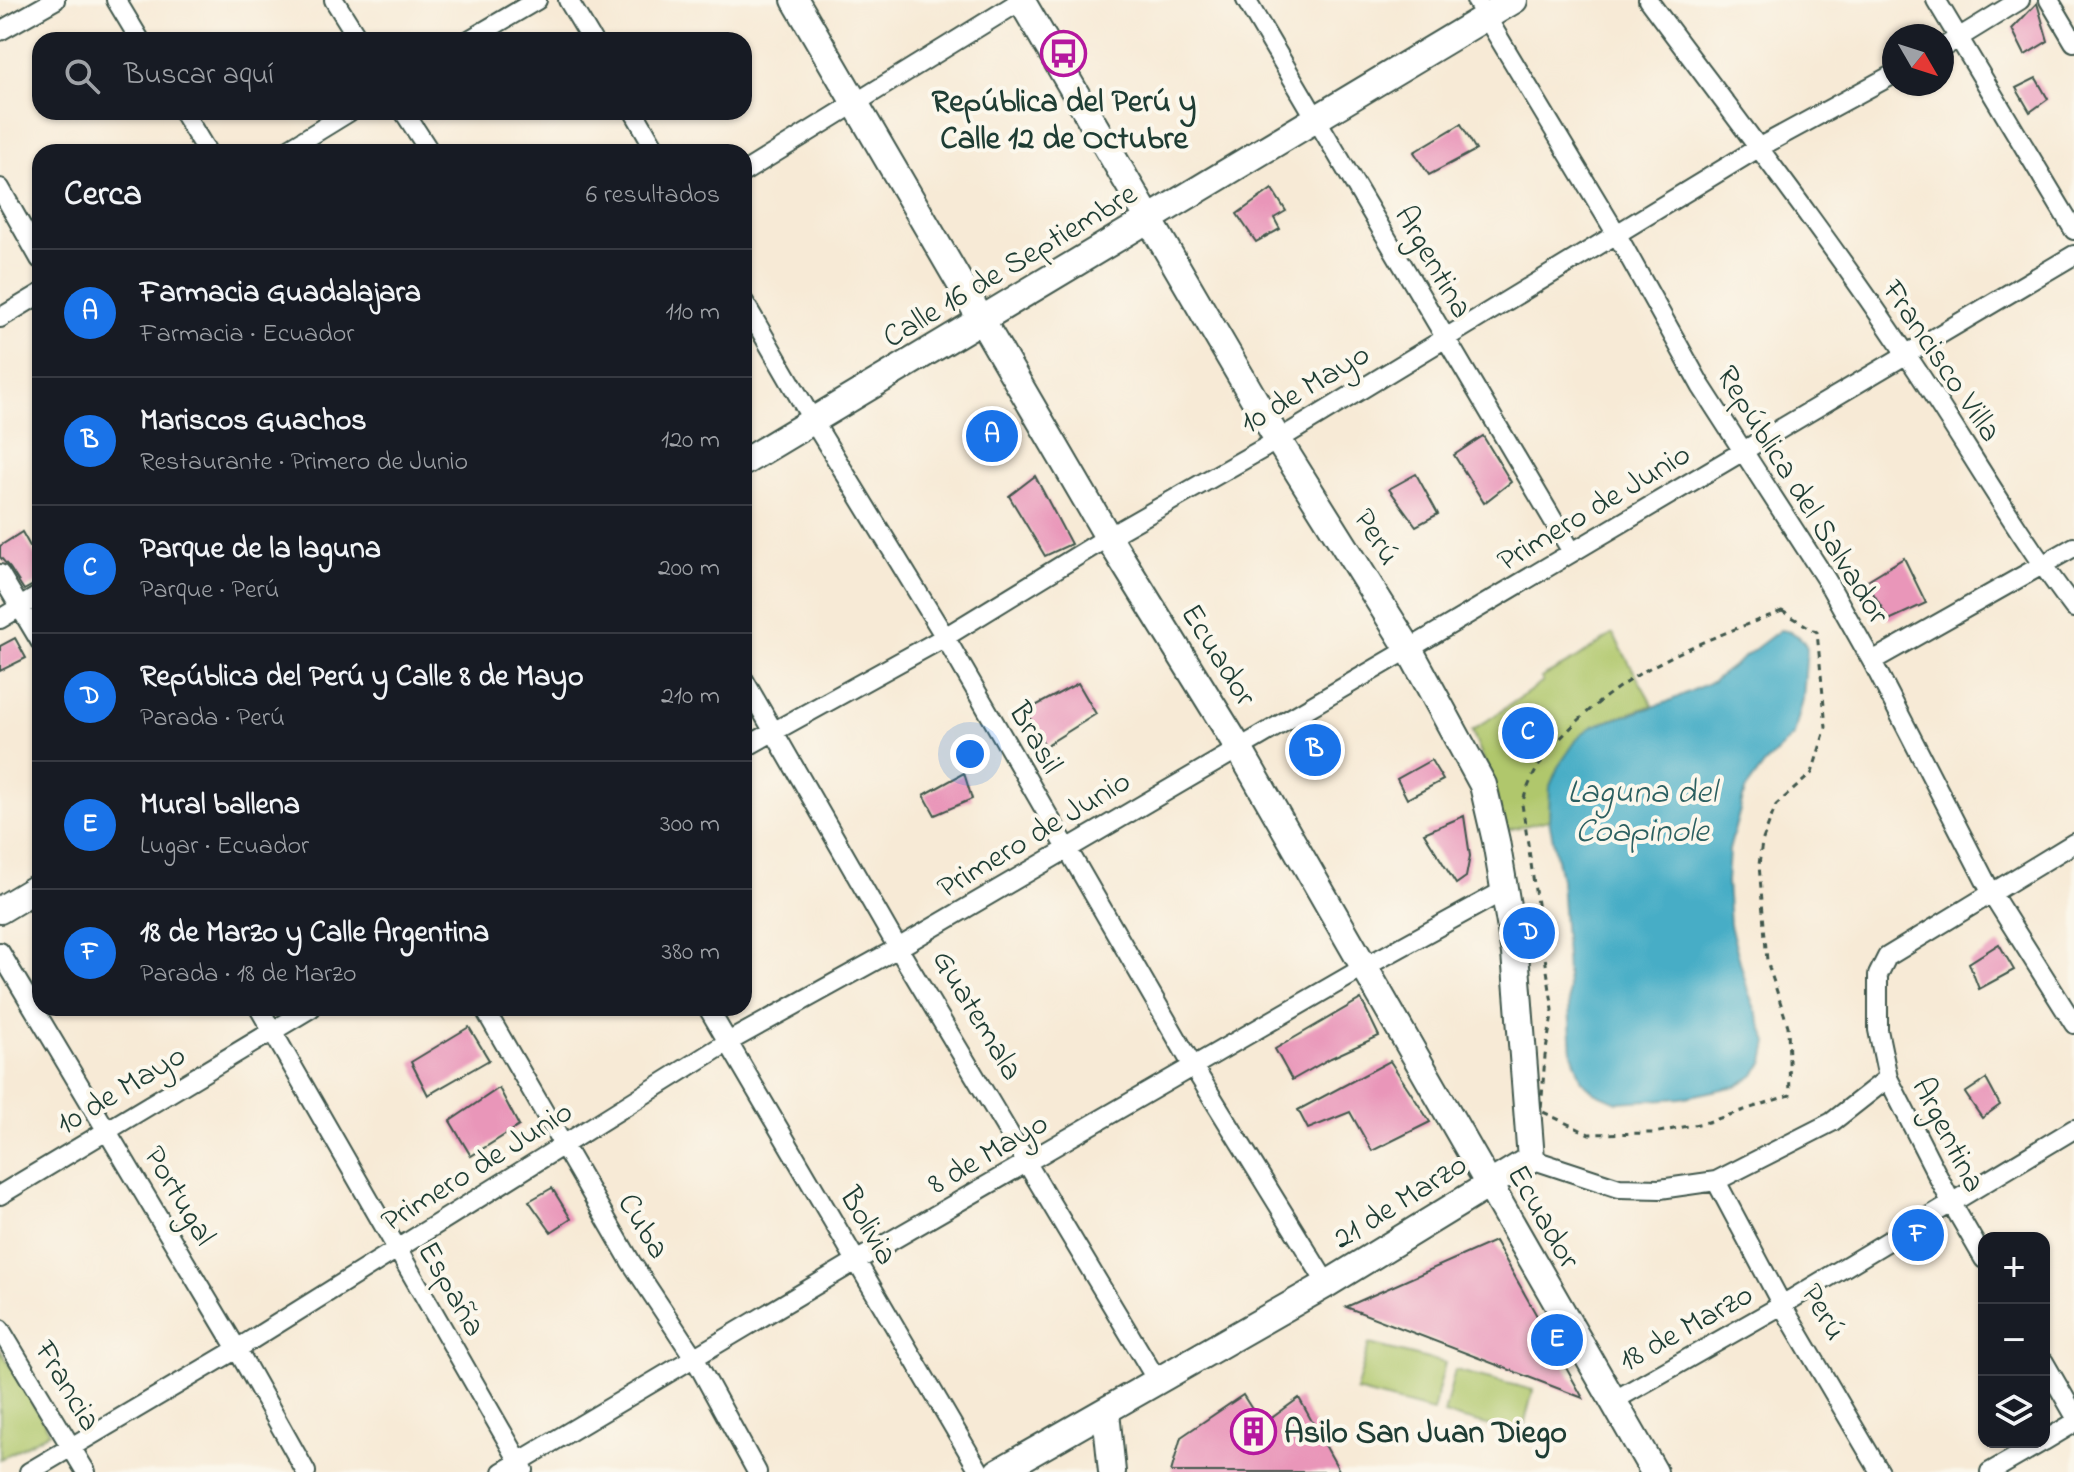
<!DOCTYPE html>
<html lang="es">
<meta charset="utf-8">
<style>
body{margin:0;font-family:"Indie Flower",sans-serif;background:#20242c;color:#f1f3f6}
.controls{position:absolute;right:24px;bottom:24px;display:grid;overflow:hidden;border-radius:16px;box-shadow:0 2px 6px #0004}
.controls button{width:72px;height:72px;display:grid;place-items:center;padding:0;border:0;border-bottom:2px solid #363941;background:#171b24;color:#f1f3f6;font:40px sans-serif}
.compass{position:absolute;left:1882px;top:24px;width:72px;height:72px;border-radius:50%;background:#171b24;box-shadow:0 2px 6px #0004;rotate:129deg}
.you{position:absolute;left:970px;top:754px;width:28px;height:28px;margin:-20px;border:6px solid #fff;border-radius:50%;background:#1a73e8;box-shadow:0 0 0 12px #1a73e833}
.badge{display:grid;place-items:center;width:52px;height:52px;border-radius:50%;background:#1a73e8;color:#fff;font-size:26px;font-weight:700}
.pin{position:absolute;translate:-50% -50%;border:4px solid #fff;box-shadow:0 2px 8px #0006}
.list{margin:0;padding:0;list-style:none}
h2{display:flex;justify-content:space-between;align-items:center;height:104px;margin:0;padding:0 32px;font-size:34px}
h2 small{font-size:26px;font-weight:400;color:#9ea1a6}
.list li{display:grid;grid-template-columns:52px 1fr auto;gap:24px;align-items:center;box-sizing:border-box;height:128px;padding:0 32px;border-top:2px solid #363941}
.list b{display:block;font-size:30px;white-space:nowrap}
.list p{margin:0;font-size:26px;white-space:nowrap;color:#9ea1a6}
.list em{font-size:26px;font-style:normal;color:#9ea1a6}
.icon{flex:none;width:44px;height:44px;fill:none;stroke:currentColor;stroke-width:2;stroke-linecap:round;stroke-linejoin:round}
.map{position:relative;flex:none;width:2074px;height:1472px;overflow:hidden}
.search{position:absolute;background:#171b24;box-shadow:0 2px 6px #0004;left:32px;top:32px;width:720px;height:88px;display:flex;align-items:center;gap:20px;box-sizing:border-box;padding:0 28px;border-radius:24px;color:#9ea1a6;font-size:30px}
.panel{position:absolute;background:#171b24;box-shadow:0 2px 6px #0004;left:32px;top:144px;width:720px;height:872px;border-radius:24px}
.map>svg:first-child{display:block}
.green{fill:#b0c76c;stroke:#688250;stroke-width:2}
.water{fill:#46adc6;stroke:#32757d;stroke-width:2}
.building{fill:#e996b9}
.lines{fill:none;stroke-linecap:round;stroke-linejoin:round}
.street-casing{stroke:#3f574c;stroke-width:22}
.secondary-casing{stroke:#3f574c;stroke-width:30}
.path{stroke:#3f574c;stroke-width:3;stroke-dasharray:6 6;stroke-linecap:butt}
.street{stroke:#fff;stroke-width:18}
.secondary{stroke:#fff;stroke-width:26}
.labels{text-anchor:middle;stroke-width:8;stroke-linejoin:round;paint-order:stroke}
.poi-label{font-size:32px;font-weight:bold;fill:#1f3d34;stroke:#fbf7ec}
.street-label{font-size:32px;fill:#1f3d34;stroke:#fbf7ec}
.water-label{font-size:34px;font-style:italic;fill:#2b5f60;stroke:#fbf7ec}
</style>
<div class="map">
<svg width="2074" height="1472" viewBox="0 0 2074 1472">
<rect width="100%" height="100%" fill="#fbf7ec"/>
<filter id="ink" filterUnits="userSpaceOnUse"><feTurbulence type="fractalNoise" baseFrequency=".0125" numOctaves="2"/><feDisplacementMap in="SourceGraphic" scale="16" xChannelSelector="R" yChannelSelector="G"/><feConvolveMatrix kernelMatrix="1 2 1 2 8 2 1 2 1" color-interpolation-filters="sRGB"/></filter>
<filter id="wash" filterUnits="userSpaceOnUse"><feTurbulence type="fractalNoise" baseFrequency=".006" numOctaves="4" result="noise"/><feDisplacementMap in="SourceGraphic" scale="32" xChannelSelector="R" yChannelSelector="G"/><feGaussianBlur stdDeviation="1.8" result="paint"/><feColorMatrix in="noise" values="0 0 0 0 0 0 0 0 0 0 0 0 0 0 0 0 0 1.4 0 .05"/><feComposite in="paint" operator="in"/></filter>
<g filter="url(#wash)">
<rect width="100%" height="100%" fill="#f7ead6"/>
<!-- green -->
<path class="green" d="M1613 634 1653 705 1593 726 1558 767 1550 786 1549 820 1503 831 1494 785 1472 731 1543 682 1541 678 1576 659Z
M1369 1344 1445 1363 1433 1411 1356 1391Z
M0 1349 50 1432 0 1459Z
M1455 1370 1533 1390 1522 1434 1444 1414Z"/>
<!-- water -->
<path class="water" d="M1780 630C1792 631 1802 636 1807 648L1803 699 1794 735 1764 765 1745 791 1729 850 1727 882 1730 925 1748 991 1768 1042 1764 1062 1753 1076 1736 1086 1681 1098 1617 1102 1594 1092 1582 1081 1572 1053 1561 879 1549 820 1550 786 1558 767 1580 735 1593 726 1665 703 1713 681Z"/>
<g id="blocks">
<!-- building -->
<path class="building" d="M2037 3 2048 41 2025 55 2012 29Z
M2036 78 2048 99 2030 112 2016 88Z
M1461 124 1476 150 1429 175 1414 152Z
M1272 189 1286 211 1274 218 1280 229 1256 242 1237 214Z
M1483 436 1511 482 1484 503 1454 455Z
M1416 474 1438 514 1416 526 1389 489Z
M1035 476 1071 544 1045 556 1009 496Z
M22 532 40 564V581L24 590 10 568 0 557V546Z
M1904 558 1926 603 1889 620 1866 581Z
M15 638 26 658 0 671V646Z
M1078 683 1096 714 1045 746 1026 711Z
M1431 760 1443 780 1407 799 1397 779Z
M964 773 972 799 935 815 924 795Z
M1464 816 1470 856 1466 877 1456 884 1424 833Z
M1999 944 2014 970 1979 989 1969 963Z
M1361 999 1379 1036 1331 1058 1292 1080 1275 1049Z
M469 1027 489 1060 428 1095 411 1062Z
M1390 1061 1430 1122 1372 1151 1350 1112 1308 1129 1298 1110Z
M1986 1079 2000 1105 1982 1118 1965 1093Z
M499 1088 519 1126 471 1156 450 1121Z
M552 1188 571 1219 551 1232 529 1201Z
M1495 1241 1583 1398 1346 1307Z
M1243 1395 1262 1425 1299 1398 1340 1472H1171L1181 1437Z"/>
</g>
</g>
<g filter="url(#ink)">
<use href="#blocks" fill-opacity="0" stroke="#3f574c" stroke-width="2"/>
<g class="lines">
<defs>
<path id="street" d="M116 0 140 40
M334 0 359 40
M568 0 592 40
M1246 0 1572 552
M1476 0 1616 233 1701 386 1827 581 1872 661 1992 894 2074 1024
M1648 0C1735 117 1825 233 1906 354 1963 438 2012 527 2074 608
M1936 0 2074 230
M2049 0 2074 42
M0 31 55 0
M469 40 537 0
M1942 48 2020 0
M183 112 207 152
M404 112 430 152
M634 112 657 152
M284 152 349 112
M744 172 1022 0
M0 188 40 259
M744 302 813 421 945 637 1194 1068 1327 1284
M0 318 40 294
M0 574 40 641
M0 619 40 595
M1872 661 2074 547
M744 680 898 948 1158 1382
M744 748 945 637 1108 537 1278 440 1758 148 1894 74
M0 952 237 1349 306 1472
M259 1008 524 1470
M484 1008 631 1262 695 1359 757 1472
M708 1008 980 1472
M1531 1159 1619 1188 1660 1189 1716 1181 1832 1122 1888 1078
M1716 1181 1782 1305 1880 1472
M0 1195 311 1008
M1984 1259 1951 1202 1888 1078 1878 1030V975L1887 957 2074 843
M0 1329 86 1472
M2044 1362 2074 1414
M1613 1401 1782 1305 2074 1129
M2044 1441 2074 1423
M29 1472 237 1349 728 1042 898 948 1409 649 2074 255
M502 1472 856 1261 1363 968 1505 890
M1990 1472 2042 1442"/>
<path id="secondary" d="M795 0 1108 537 1238 747 1654 1472
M744 462 1514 0
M0 910 40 886
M1106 1412 1112 1472
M998 1472 1327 1284 1531 1159 1515 953 1496 841 1483 785 1409 649 1278 440 1021 0"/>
</defs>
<!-- street casing -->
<use href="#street" class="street-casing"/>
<!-- secondary casing -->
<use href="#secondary" class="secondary-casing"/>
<!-- path -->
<path class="path" d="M1782 611 1817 632 1826 727 1812 773 1776 805 1762 842 1759 865 1767 961 1788 1026 1790 1095 1708 1122 1654 1133 1589 1134 1541 1111 1545 1056 1553 1010 1522 804C1533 767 1551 746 1579 720 1638 663 1707 640 1782 611Z"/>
<!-- street -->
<use href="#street" class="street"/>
<!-- secondary -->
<use href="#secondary" class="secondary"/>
</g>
</g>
<!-- icons -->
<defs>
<symbol id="bus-ring" viewBox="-11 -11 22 22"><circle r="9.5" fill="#fbf7ec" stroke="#b5179e" stroke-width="1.5"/><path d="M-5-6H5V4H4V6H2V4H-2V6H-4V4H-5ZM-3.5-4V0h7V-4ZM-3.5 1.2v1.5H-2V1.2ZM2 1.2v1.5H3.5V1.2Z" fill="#b5179e"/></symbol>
<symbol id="building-ring" viewBox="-11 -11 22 22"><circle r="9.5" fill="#fbf7ec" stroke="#b5179e" stroke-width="1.5"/><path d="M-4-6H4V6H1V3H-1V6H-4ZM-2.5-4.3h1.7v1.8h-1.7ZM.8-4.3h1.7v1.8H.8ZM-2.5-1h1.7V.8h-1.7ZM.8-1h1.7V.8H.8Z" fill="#b5179e"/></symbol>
</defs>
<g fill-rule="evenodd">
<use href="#bus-ring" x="1038" y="28" width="51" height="51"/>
<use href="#building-ring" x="1228" y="1406" width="51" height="51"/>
</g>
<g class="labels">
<!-- poi labels -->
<g class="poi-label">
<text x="1064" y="111">República del Perú y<tspan x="1064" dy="37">Calle 12 de Octubre</tspan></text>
<text x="1284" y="1442" text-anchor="start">Asilo San Juan Diego</text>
</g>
<!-- street labels -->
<g class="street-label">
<text transform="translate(1435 261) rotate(60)" y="11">Argentina</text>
<text transform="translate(1009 264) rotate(-31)" y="11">Calle 16 de Septiembre</text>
<text transform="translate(1943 360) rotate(56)" y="11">Francisco Villa</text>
<text transform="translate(1304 387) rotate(-31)" y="11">10 de Mayo</text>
<text transform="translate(1804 494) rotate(58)" y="11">República del Salvador</text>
<text transform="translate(1593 506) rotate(-31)" y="11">Primero de Junio</text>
<text transform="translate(1378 536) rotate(58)" y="11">Perú</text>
<text transform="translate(1220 654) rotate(58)" y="11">Ecuador</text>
<text transform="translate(1037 737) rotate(60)" y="11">Brasil</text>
<text transform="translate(1033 833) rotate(-31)" y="11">Primero de Junio</text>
<text transform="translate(979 1014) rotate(59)" y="11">Guatemala</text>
<text transform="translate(120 1088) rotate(-31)" y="11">10 de Mayo</text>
<text transform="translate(1950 1134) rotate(63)" y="11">Argentina</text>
<text transform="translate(987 1152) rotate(-30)" y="11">8 de Mayo</text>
<text transform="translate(476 1165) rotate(-32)" y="11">Primero de Junio</text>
<text transform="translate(181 1195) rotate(59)" y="11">Portugal</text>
<text transform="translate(1399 1200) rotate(-32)" y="11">21 de Marzo</text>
<text transform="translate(1545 1216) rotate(60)" y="11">Ecuador</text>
<text transform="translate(645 1225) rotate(59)" y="11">Cuba</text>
<text transform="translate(870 1225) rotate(60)" y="11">Bolivia</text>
<text transform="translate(453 1288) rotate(60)" y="11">España</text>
<text transform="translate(1825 1311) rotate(60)" y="11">Perú</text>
<text transform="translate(1685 1326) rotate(-29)" y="11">18 de Marzo</text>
<text transform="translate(69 1385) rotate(59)" y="11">Francia</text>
</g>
<!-- water labels -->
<g class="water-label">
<text x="1642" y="802">Laguna del<tspan x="1642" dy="39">Coapinole</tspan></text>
</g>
</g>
</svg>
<div class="controls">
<button>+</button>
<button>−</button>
<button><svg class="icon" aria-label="layers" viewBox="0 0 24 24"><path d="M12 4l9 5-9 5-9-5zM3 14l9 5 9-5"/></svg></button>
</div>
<svg class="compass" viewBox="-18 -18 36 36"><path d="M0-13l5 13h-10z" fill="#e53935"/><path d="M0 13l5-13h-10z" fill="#9ea1a6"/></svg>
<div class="you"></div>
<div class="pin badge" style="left:992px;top:436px">A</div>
<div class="pin badge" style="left:1315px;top:750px">B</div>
<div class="pin badge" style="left:1528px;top:733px">C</div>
<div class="pin badge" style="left:1529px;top:933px">D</div>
<div class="pin badge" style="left:1557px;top:1340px">E</div>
<div class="pin badge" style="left:1918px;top:1235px">F</div>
<div class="search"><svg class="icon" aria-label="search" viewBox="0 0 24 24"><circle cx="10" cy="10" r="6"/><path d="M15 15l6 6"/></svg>Buscar aquí</div>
<section class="panel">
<h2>Cerca<small>6 resultados</small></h2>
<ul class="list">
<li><span class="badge">A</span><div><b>Farmacia Guadalajara</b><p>Farmacia · Ecuador</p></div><em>110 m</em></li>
<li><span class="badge">B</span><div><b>Mariscos Guachos</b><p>Restaurante · Primero de Junio</p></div><em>120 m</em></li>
<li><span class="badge">C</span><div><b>Parque de la laguna</b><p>Parque · Perú</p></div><em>200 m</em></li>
<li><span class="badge">D</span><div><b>República del Perú y Calle 8 de Mayo</b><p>Parada · Perú</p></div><em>210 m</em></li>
<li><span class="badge">E</span><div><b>Mural ballena</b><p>Lugar · Ecuador</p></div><em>300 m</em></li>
<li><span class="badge">F</span><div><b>18 de Marzo y Calle Argentina</b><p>Parada · 18 de Marzo</p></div><em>380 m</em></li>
</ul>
</section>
</div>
